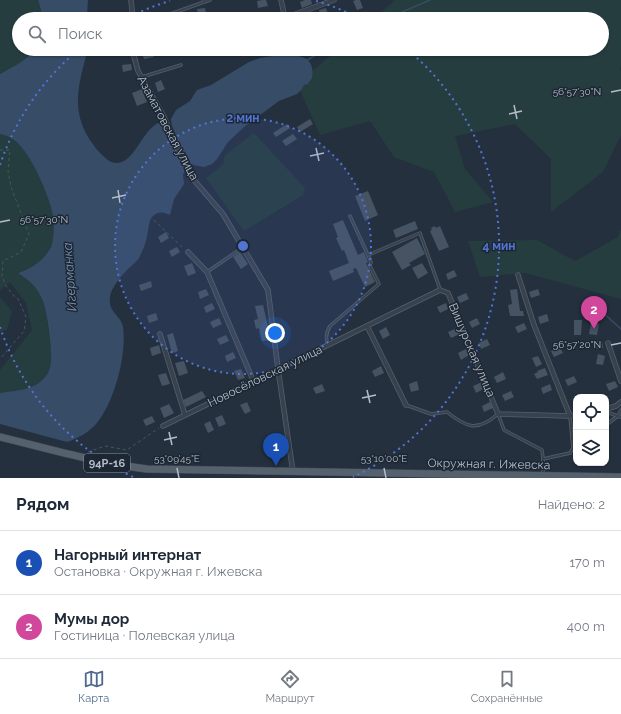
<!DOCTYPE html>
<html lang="ru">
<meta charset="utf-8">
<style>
body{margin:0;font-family:Raleway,sans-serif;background:#f6f6f7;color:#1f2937}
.controls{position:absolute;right:12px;bottom:12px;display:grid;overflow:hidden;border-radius:8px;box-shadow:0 1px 3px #0004}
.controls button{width:36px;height:36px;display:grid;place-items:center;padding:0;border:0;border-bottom:1px solid #e0e1e3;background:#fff;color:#1f2937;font:20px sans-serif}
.you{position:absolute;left:275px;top:333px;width:14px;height:14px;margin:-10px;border:3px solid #fff;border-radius:50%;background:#1a73e8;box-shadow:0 0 0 6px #1a73e833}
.badge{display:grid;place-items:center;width:26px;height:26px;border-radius:50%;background:#4e698f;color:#fff;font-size:13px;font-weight:700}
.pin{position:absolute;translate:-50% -33px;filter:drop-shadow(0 1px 2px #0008)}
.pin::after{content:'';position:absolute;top:21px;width:14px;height:12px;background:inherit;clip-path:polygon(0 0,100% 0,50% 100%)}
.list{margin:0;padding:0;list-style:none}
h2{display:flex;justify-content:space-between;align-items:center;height:52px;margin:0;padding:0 16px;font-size:17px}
h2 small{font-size:13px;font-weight:400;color:#747a83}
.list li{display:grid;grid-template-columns:26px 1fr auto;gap:12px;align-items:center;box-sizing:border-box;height:64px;padding:0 16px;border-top:1px solid #e0e1e3}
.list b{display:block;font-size:15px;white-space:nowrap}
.list p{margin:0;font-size:13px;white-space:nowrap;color:#747a83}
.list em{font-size:13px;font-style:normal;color:#747a83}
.icon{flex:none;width:22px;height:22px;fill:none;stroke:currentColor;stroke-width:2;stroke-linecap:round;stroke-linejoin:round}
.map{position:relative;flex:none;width:621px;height:478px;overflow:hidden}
.search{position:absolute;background:#fff;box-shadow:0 1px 3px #0004;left:12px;right:12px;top:12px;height:44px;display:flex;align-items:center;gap:10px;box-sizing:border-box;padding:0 14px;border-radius:22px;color:#747a83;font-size:15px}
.sheet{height:180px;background:#fff}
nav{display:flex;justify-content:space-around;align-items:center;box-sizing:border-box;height:56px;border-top:1px solid #e0e1e3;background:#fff;font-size:11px;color:#747a83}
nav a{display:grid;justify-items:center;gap:2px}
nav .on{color:#4e698f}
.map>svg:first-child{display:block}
.green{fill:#263d3f}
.water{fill:#374c66}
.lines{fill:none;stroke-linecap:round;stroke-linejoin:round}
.stream{stroke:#374c66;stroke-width:1.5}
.building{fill:#455363}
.lane-casing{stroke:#56606c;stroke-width:3.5}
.street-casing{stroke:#56606c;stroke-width:5.5}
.primary-casing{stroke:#414b57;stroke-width:8}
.path{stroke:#445a5c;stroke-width:1;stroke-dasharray:3 3;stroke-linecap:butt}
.lane{stroke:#38424e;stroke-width:2}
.street{stroke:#38424e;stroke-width:4}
.primary{stroke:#56616e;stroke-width:7}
.ticks{fill:none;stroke:#b4bdc9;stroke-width:1.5}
.ring{fill:none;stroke:#5275d3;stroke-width:2;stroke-dasharray:2 4}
.labels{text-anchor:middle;stroke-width:3;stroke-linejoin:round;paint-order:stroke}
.shield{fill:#1d2733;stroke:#87909c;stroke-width:1}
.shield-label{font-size:11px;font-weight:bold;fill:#b4bdc9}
.street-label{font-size:12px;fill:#b4bdc9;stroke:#1d2733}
.water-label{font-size:13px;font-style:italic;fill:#7b94b2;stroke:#1d2733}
.ticks-label{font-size:10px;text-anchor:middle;fill:#b4bdc9;stroke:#1d2733;stroke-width:3;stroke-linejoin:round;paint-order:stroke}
.centre{fill:#5275d3;stroke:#1d2733;stroke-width:2}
.ring-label{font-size:12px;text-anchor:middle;font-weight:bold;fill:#5275d3;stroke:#1d2733;stroke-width:3;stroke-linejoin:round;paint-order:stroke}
</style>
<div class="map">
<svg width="621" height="478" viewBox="0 0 621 478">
<rect width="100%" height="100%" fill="#24303e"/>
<!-- green -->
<path class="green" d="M0 0H38L41 10 40 19H19V49H34C27 61 12 67 0 74Z
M395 0H621V67L619 68 621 71V135L603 172 551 212V159L515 124 455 136 465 169 493 202 455 212 434 172 394 157 370 121 320 135 297 84 338 49H602V19H373Z
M254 133 305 188 303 195 244 231 206 178 223 165 225 155Z
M0 134C5 135 10 137 14 140 30 151 50 197 53 216 54 225 54 235 52 243 47 259 32 268 19 273 30 281 35 285 41 297 47 309 54 358 50 370 48 374 45 379 41 382 30 391 13 390 0 393V370L32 330 26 303 10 282 0 290Z
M621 229V299L525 273 480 277 468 241 537 240 575 261 618 237Z
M0 297 12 311 7 330 0 332Z"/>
<!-- water -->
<path class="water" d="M38 0H88L87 14 88 19H40L41 10Z
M34 49H88C83 67 75 94 79 113 81 127 90 142 100 153 105 157 110 164 118 163 135 161 142 131 158 123L164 125 185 169 183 175 184 184 174 199 170 215C164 212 158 211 153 216 148 221 149 229 147 236 146 243 142 252 139 258 136 262 131 266 128 269 121 276 111 288 110 297 108 313 121 315 123 327 127 355 114 403 96 424 89 432 77 439 67 442L0 424V393C16 390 34 391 45 377 49 373 51 366 51 360 52 348 47 307 41 297 35 285 30 281 18 273 32 269 47 258 52 244 54 235 54 225 53 216 50 197 30 151 14 140 10 137 5 135 0 134V74C12 67 27 61 34 49Z
M279 55C296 55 316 54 312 78L308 84 304 85 301 90 297 94 279 101 245 126 228 142 217 159 212 164 204 167 198 166 191 164 179 144 172 126 171 119 176 110 190 101 197 90 211 85 249 62 260 58Z"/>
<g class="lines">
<!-- stream -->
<path class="stream" d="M386 19 430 0
M306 61 325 49
M600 310 621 329"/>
</g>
<!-- building -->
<path class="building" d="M263 0H266L268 6 258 8 257 1Z
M305 0H311L312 4 302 8 300 2Z
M356 0H360L363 8 357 10 353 1Z
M205 8 207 19H199L197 9Z
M326 8 329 17 322 19 319 10Z
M152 50 154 57 144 59 142 53Z
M131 64 132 70 123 72 122 65Z
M161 80 165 89 158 92 155 83Z
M142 89 147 102 137 106 132 93Z
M310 119 313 124 300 132 297 127Z
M287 124 290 128 276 137 273 133Z
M293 134 297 139 286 146 282 141Z
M368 191 378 215 365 221 355 196Z
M343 220 358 255 364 252 368 262 366 263 375 282 365 287 356 268 353 269 354 272 333 281 329 271 349 263 344 250 342 251 336 238 338 237 333 224Z
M415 221 418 229 396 238 393 230Z
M435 226 436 228 440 226 449 247 439 251 430 231 432 230 431 228Z
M166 232 169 238 161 243 158 237Z
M417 238 425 254 409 263 411 265 402 270 392 252Z
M177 247 180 252 172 257 169 251Z
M240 252 248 264 241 269 233 257Z
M192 263 196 273 188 276 184 266Z
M422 263 428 273 418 279 412 268Z
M454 270 457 276 448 280 446 274Z
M151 281 152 287 141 291 139 285Z
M206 289 209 295 200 299 198 292Z
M517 289 520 311H523L524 316H510L508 305 512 304 510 290Z
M538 289 540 295 531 298 529 292Z
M466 293 469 299 460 303 457 297Z
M212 303 215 309 206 313 204 307Z
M446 303 448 309 440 313 437 307Z
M263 305 271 340 262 341 259 328 256 329 254 320 258 319 255 306Z
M156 313 158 320 149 323 147 316Z
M547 314 549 321 540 324 538 317Z
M219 318 222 324 213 328 210 322Z
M477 318 480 324 472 328 469 322Z
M574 320H582L581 335H574Z
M524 323 527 329 518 333 515 327Z
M591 323 599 324 597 335 589 334Z
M386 327 390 335 383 339 379 331Z
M457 328 460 334 451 338 448 332Z
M173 333 178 351 172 353 167 335Z
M226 335 229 341 220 345 217 339Z
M487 339 490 345 481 349 479 343Z
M602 341 603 348 593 349V342Z
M159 345 161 353 152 356 150 348Z
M560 347 563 353 554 357 551 351Z
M466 349 469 355 461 360 458 353Z
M233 352 236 358 227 362 225 356Z
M598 354 605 356 603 365 596 364Z
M538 356 542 364 536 367 532 358Z
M184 361 188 373 179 376 175 363Z
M381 366 384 373 375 377 372 371Z
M545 368 548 375 537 379 534 374 538 372 537 371Z
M241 369 245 378 238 380 234 371Z
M503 372 506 379 497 383 494 377Z
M166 373 170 384 162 386 158 375Z
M574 376 577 382 568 386 565 380Z
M417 381 419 390 411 392 409 384Z
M615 381 618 387 609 391 606 384Z
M482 382 485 388 476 393 473 386Z
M322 384 325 391 316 394 313 388Z
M550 384 552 390 543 394 541 388Z
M202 391 206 397 186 407 183 400Z
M511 391 514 397 505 401 502 395Z
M247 402 251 411 245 414 240 405Z
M490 402 493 408 484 412 482 406Z
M169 404 174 413 164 418 160 408Z
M222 415 226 424 219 427 215 418Z
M152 416 155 422 146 426 143 420Z
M210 421 214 430 208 433 204 424Z"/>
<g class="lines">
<defs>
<path id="lane" d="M204 2 210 0
M150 19 162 17 204 2V0
M142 77 181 65
M350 216 368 255 420 233 440 289
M207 272 242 248
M328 344C325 338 327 331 330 326L379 284 370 266 371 262 368 255
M406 405 431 414 447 412C467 428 477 432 498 414L504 430 542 450 543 459
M606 412 621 417
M606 425 618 416 621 410
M543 473V459L570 453 573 448 570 416"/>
<path id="street" d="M131 0 133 19
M281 0 285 18 334 0
M134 49V56L138 71 164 117 177 148 193 179 223 214 268 290 278 369 293 472
M188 252 207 272 253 380
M518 275 534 325 570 416
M367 326 406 405
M160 334 185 415
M608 343 621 381
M606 409 616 406 621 402
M163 426C255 380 348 336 440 290L448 293 498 414 570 416 576 415"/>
<path id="primary" d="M0 437C49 449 97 463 147 469L621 477"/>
</defs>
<!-- lane casing -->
<use href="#lane" class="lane-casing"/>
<!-- street casing -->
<use href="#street" class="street-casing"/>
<!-- primary casing -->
<use href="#primary" class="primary-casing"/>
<!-- path -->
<path class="path" d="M0 150H10L8 171 11 187 29 234 21 252 3 261 2 276 6 286 12 294 18 299 26 317 24 331 0 359
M154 220 184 249
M88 452 105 446 127 450 159 428"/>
<!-- lane -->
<use href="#lane" class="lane"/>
<!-- street -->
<use href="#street" class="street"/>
<!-- primary -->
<use href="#primary" class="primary"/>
</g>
<!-- ticks -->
<path class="ticks" d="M611 92 621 90M514 105 517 119M509 114 522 111M316 148 319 161M310 156 324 153M118 190 120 203M112 198 126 195M0 222 10 220M611 345 621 343M367 390 370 403M362 398 376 395M169 432 172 445M164 440 177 437M177 468 179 478M384 468 386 478"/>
<!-- distance rings -->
<circle cx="243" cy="246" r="128" fill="#5275d3" fill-opacity=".12"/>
<g class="ring">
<circle cx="243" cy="246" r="128"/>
<path d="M133 477A256 256 0 0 1 0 327M0 165A256 256 0 0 1 78 50M125 19A256 256 0 0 1 170 1M316 1A256 256 0 0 1 361 19M408 50A256 256 0 0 1 353 477"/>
</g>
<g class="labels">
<!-- shield labels -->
<rect class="shield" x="84" y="454" width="46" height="18" rx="3"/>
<g class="shield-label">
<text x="107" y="467">94Р-16</text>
</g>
<!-- street labels -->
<g class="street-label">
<text transform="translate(168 128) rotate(62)" y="4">Азаматовская улица</text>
<text transform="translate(472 350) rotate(67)" y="4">Вишурская улица</text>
<text transform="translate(265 376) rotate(-26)" y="4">Новосёловская улица</text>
<text transform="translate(489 464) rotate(1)" y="4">Окружная г. Ижевска</text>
</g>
<!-- water labels -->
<g class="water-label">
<text transform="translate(69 277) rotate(-94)" y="5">Игерманка</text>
</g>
</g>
<g class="ticks-label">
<text x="577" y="95">56°57'30"N</text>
<text x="44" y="223">56°57'30"N</text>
<text x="577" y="348">56°57'20"N</text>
<text x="177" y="462">53°09'45"E</text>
<text x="384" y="462">53°10'00"E</text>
</g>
<circle cx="243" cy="246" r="6" class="centre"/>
<g class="ring-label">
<text x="243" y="122">2 мин</text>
<text x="499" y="250">4 мин</text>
</g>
</svg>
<div class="controls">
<button><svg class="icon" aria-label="locate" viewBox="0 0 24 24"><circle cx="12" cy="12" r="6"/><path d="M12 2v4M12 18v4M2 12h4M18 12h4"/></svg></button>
<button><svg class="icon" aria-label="layers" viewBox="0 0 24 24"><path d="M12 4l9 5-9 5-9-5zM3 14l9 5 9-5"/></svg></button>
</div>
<div class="you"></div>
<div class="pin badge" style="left:276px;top:466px;background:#1a4fb4">1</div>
<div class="pin badge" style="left:594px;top:329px;background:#d1479c">2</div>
<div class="search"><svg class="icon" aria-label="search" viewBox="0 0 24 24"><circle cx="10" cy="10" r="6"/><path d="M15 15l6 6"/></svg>Поиск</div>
</div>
<section class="sheet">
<h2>Рядом<small>Найдено: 2</small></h2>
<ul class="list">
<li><span class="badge" style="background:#1a4fb4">1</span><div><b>Нагорный интернат</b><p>Остановка · Окружная г. Ижевска</p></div><em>170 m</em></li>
<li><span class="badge" style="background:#d1479c">2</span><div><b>Мумы дор</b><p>Гостиница · Полевская улица</p></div><em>400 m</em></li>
</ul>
</section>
<nav>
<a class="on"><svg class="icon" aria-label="map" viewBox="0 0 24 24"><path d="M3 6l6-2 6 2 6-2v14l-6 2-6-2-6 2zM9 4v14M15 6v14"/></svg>Карта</a>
<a><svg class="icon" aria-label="directions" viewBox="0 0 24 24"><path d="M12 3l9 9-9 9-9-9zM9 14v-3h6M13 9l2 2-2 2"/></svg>Маршрут</a>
<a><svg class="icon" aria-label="saved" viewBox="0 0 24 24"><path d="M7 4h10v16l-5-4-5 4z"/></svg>Сохранённые</a>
</nav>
